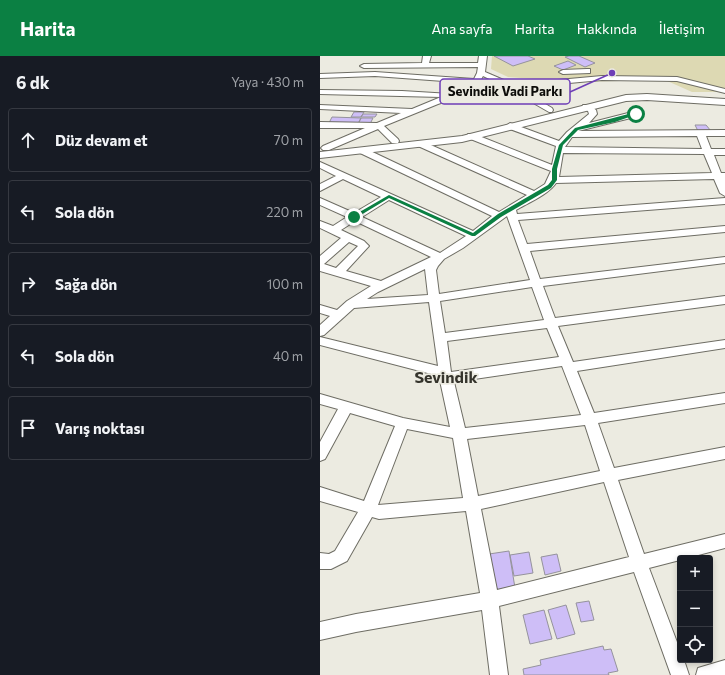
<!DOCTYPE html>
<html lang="tr">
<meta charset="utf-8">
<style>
body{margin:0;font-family:Commissioner,sans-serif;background:#20242c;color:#f1f3f6}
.controls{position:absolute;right:12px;bottom:12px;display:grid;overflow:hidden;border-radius:4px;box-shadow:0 2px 6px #0003}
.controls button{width:36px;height:36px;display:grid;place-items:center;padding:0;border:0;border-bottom:1px solid #363941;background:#171b24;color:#f1f3f6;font:20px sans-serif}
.stop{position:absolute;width:12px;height:12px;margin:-9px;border:3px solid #0b8043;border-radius:50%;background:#fff}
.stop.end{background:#0b8043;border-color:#fff;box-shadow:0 1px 4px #0008}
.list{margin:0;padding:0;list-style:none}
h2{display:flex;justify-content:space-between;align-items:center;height:52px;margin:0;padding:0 16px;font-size:17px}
h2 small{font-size:13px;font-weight:400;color:#9ea1a6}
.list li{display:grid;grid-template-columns:26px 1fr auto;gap:12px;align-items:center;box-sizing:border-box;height:64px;margin:0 8px 8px;padding:0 8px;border:1px solid #363941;border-radius:4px}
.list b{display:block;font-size:15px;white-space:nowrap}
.list em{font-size:13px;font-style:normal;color:#9ea1a6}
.icon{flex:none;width:22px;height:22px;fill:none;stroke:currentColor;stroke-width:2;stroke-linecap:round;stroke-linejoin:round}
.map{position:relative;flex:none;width:405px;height:619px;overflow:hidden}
header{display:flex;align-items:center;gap:24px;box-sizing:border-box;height:56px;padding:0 20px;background:#0b8043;color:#fff}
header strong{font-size:19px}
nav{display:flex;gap:22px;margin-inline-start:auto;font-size:14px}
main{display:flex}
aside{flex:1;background:#171b24}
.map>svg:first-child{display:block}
.green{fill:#ddd9b3}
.building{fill:#cebef7;stroke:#95939c}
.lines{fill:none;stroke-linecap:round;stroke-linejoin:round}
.minor-casing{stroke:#6e6d64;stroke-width:2}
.major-casing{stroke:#6e6d64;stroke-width:2}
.minor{fill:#fff;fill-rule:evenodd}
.major{fill:#fff;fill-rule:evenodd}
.route{fill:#0b8043}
.labels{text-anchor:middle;stroke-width:3.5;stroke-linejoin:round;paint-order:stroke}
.district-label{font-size:16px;font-weight:bold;fill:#35342c;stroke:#ecebe1}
.leader{fill:none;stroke:#6e3eb6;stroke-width:1.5}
.callout-dot{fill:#6e3eb6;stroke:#ecebe1;stroke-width:1.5}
.callout{fill:#ecebe1;stroke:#6e3eb6;stroke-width:1.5}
.callout-label{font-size:13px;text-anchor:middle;font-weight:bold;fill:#0d0d0a}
</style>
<header>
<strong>Harita</strong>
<nav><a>Ana sayfa</a><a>Harita</a><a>Hakkında</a><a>İletişim</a></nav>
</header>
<main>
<aside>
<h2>6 dk<small>Yaya · 430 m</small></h2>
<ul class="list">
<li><svg class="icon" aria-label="ahead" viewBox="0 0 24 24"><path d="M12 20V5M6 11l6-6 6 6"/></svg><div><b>Düz devam et</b></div><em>70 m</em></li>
<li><svg class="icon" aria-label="left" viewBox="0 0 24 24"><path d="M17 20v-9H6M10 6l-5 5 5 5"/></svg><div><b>Sola dön</b></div><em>220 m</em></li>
<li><svg class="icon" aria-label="right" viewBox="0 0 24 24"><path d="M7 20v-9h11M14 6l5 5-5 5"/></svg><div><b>Sağa dön</b></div><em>100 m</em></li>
<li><svg class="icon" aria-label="left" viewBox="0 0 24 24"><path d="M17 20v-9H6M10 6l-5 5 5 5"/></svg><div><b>Sola dön</b></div><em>40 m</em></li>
<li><svg class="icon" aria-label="arrive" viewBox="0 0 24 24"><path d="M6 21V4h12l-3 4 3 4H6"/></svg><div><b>Varış noktası</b></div></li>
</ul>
</aside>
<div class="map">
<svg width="405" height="619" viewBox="0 0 405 619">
<rect width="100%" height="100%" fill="#ecebe1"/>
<!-- green -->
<path class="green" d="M172 0H405V36H372L345 24 253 26 188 21 171 13Z"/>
<!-- building -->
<path class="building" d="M174 0H208L215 3 193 10Z
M249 0H259L275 7 265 11 245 1Z
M248 5 256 9 243 14 234 10Z
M34 56H44L41 61H31Z
M43 58H57L55 61H41Z
M12 61 41 62 38 68 9 67Z
M41 62H53L50 68H38Z
M375 69H386L391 75H378Z
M189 495 195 532 175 535 169 498Z
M209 496 213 517 194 520 190 499Z
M237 498 241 515 225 519 221 501Z
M269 545 274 564 261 566 256 547Z
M246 549 255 578 237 583 228 554Z
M224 554 232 583 210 588 203 559Z
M283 590 284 594 291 593 298 615 288 617 289 619H204L203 613 221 609 220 604Z"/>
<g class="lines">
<defs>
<path id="minor" d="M103 0H111L109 7H158L159 0H167L165 16 186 25 238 24 282 20 357 21 405 33V37L357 25 282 24 238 28 194 29 232 52 233 54 232 56H229L182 29 163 20 156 32 150 37 118 48 64 70 78 83 79 85 78 87H72L58 73 9 94H3L1 92 3 90 45 72H0V66L57 67 81 57 0 53V49L92 53 121 41 0 38V34L82 35 131 38 144 33 151 27 55 20 0 22V18L55 16 154 23 157 17 158 11 44 12 40 10 44 8 102 7Z
M267 13H270V17L243 18 239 16 243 14Z
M263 49H269L276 54 277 58 269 67 316 55 320 58 319 60 258 75 405 74V80H386L391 93H405V99H394L401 117H405V140L400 137 394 123 236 127C229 138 208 147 196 154L197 158 405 142V148L198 164 207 188 405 170V176L210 195 220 223 405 201V207L223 230 235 262 405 240V248L238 270 253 306 405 284V292L257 315 274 357 405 337V347L278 367 294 412 405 391V403L298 424 324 498 405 478V492L367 502H360V504L329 512 360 594V604H364L369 619H351L314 516 179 550 188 619H170L162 554 36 576 0 584V566L36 558 160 537 146 455 59 463 52 461 27 505 11 513H0V497L9 498 15 495 38 456 0 445V431L44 445 75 370 30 357 5 403 0 405V386L18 353 0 348V338L83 362 130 371 119 320 0 289V281L118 310 109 246 34 252 4 279 0 280V269L10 260 0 257V249L17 254 27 245 51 230 0 215V200L21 182 0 172V165L13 170 27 161 0 149V142L34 157 61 141 23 123 0 135V128L16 120 0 112V106L153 175 172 160 38 96 36 94 38 92H44L179 156 207 139 98 90 97 88 98 86H104L214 135 225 128 231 115 148 82 147 80 148 78H154L232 109 236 90 187 72 186 70 190 67 193 68 239 85 247 76 269 58 268 55 262 51ZM377 80 382 93 245 91 252 81ZM243 97 384 98 392 117 239 121ZM69 144 146 180 120 197 42 161ZM187 160 210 224 119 238 116 214 118 210 124 203 143 192ZM35 165 111 201 61 225 26 215 49 190 44 185 21 174ZM29 186 38 190 16 212 4 208ZM105 213 108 239 47 243 58 236ZM212 231 224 264 125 277 120 245ZM227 272 239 301 131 316 127 285ZM242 310 261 359 145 372 134 326ZM265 369 280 415 158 440 147 383ZM87 373 133 382 143 442 58 449ZM284 426 309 501 177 534 161 453Z
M405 604V619H376L378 612Z"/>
<path id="major" d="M327 38 405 43V49L327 44 306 45 142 86 0 102V96L142 80 306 39Z"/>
</defs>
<!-- minor casing -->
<use href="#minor" class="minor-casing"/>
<!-- major casing -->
<use href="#major" class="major-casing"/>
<!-- minor -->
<use href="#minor" class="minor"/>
<!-- major -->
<use href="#major" class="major"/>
</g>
<!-- route -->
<path class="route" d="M316 56 318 58 295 66 258 74 243 89 237 113V124L231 132 181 161 155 180H152L69 142 36 162 31 161 69 139 153 177 178 158 228 129 232 124V113L239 89 255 72Z"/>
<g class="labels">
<!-- district labels -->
<g class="district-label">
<text x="126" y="327">Sevindik</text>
</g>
</g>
<!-- callouts -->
<path class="leader" d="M292 17L250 36"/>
<circle class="callout-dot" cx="292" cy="17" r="4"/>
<rect class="callout" x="120" y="23" width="130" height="25" rx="4"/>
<g class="callout-label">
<text x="185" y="40">Sevindik Vadi Parkı</text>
</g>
</svg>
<div class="controls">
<button>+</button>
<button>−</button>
<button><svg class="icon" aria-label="locate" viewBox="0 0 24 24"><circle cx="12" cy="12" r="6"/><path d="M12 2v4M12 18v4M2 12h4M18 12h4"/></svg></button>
</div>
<div class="stop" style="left:316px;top:58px"></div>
<div class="stop end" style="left:34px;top:161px"></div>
</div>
</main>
